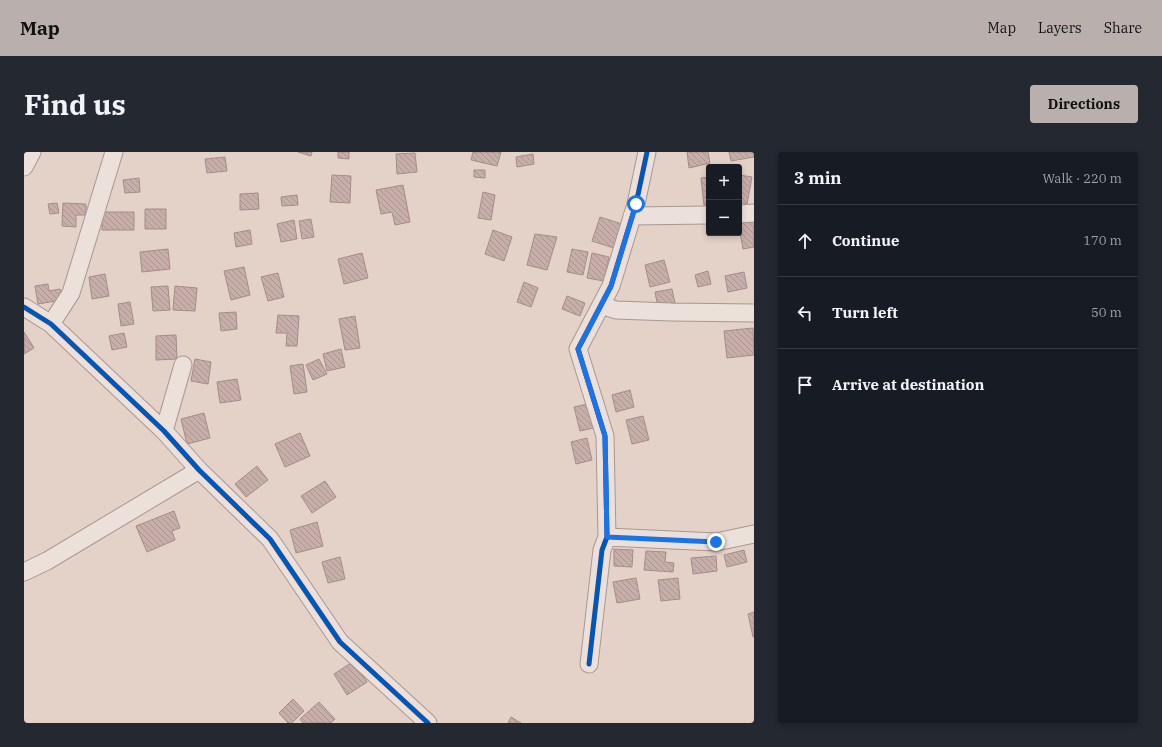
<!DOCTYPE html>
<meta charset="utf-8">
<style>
body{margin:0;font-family:"IBM Plex Serif",serif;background:#242831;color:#f1f3f6}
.controls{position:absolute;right:12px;top:12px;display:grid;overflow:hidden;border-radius:4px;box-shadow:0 2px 6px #0003}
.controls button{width:36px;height:36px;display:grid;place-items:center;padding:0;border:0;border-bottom:1px solid #363941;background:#171b24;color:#f1f3f6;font:20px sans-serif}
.stop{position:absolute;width:12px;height:12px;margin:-9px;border:3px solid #1a73e8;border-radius:50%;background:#fff}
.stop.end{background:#1a73e8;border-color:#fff;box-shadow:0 1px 4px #0008}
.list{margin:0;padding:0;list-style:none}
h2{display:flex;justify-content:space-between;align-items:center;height:52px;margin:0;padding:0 16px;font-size:17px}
h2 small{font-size:13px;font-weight:400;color:#9ea1a6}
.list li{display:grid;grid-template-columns:26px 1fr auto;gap:12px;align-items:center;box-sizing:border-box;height:72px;padding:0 16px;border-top:1px solid #363941}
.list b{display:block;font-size:15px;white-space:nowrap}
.list em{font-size:13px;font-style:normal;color:#9ea1a6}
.icon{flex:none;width:22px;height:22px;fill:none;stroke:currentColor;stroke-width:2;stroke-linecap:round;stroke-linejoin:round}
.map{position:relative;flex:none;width:730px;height:571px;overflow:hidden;border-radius:4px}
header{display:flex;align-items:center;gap:24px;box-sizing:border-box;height:56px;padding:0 20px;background:#b9b0ae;color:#111}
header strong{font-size:19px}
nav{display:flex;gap:22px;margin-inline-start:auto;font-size:14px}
.intro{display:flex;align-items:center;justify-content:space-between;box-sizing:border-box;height:96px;padding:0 24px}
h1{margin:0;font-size:28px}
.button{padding:10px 18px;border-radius:4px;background:#b9b0ae;color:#111;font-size:14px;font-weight:700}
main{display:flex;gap:24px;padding:0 24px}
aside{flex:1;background:#171b24;border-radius:4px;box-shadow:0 2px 6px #0003}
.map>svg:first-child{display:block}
.building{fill:url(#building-back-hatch);stroke:#a48c88}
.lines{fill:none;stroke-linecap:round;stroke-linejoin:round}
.minor-casing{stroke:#a89792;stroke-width:19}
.minor{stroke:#ece0da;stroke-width:17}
.cycleway-casing{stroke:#f7dbcc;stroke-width:8}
.cycleway{stroke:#0057b8;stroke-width:5}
.route{stroke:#1a73e8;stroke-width:5}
</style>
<header>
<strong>Map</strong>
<nav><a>Map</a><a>Layers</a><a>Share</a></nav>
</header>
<div class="intro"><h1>Find us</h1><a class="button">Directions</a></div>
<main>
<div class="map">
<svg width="730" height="571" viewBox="0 0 730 571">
<defs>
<pattern id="building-back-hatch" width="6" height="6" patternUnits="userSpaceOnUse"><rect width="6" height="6" fill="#c8aea9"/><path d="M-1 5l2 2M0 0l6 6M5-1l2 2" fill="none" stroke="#ac9591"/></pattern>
</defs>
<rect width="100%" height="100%" fill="#e4d1c8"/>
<!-- building -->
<path class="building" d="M274 0H288L287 4Z
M314 0H325V7L314 6Z
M449 0H477L473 14 447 8Z
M663 0H684L686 11 665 16Z
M705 0H730V5L707 9Z
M391 1 393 20 373 22 372 2Z
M509 2 510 12 493 15 492 5Z
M201 5 203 19 183 21 181 7Z
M450 18H461V26L450 25Z
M308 23 327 24 326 51 306 50Z
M715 23 728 25 723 52 715 50Z
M685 25V53H680L677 26Z
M115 26 116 40 101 41 99 28Z
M379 33 386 70 371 73 368 60 357 62 352 38Z
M459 40 471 43 467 68 454 66Z
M234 41 235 57 216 58V42Z
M273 43 274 53 258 54 257 45Z
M33 51 35 61 26 62 24 52Z
M39 51 62 52V63H52V75L38 74Z
M121 57H142V77H121Z
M78 60H110V78H78Z
M730 64V95L719 97 715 75V67Z
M576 65 598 72 590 96 568 89Z
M287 67 290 85 278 87 275 69Z
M270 68 273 87 257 90 253 72Z
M226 78 228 92 212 95 210 81Z
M469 78 488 85 480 109 461 102Z
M511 82 533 85 523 118 503 113Z
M144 97 146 117 118 120 116 100Z
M548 97 564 100 559 123 543 120Z
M338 101 344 126 320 132 314 107Z
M568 101 585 105 580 129 563 126Z
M640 108 646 130 626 135 621 113Z
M220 115 226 143 207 148 200 119Z
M684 119 687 132 674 135 671 123Z
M720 120 723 136 704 140 701 124Z
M254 121 260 145 244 149 237 125Z
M81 122 85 144 68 147 65 125Z
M500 130 514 136 507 155 493 150Z
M24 132 25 139 36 137 38 148 14 152 11 134Z
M144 134 146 158 129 159 127 135Z
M151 134 173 136 171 159 149 158Z
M648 137 651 151 634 155 631 140Z
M543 144 561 151 556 164 538 157Z
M106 150 110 172 97 174 94 152Z
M212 160 213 177 197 179 195 161Z
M254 163 275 164 273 194H262L263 181H252Z
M331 164 336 196 321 198 315 167Z
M729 176 730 203 703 206 700 179Z
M0 180 10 196 0 202Z
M100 181 103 195 88 198 85 184Z
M152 183 153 207 132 208V184Z
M317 197 321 215 303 219 299 202Z
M171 207 187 210 184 232 167 229Z
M295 207 303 222 289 228 282 213Z
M279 212 283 240 270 242 266 214Z
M213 227 217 248 196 251 193 230Z
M606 238 610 255 592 260 588 243Z
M568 251 574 275 556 279 550 255Z
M180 261 186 286 163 292 157 267Z
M619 264 625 288 608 292 602 268Z
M276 281 286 304 261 315 251 292Z
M563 286 568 308 552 312 547 290Z
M233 314 244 328 222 345 211 332Z
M301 329 312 345 288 361 277 344Z
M150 359 156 376 148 379 151 388 123 400 112 374Z
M293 370 299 394 272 401 266 378Z
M590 397 609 398 608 415 590 414Z
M720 398 723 410 703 415 700 403Z
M622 399 642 400 641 410 650 411 649 420 620 418Z
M692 404 693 419 669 422 667 406Z
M316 405 321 427 304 431 298 410Z
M612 426 616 447 593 451 589 430Z
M654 426 656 447 637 449 634 428Z
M730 460V485H729L724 462Z
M330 509 343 530 323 543 310 522Z
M269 547 280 559 268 571H264L255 561Z
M295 550 311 567 307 571H279L276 567Z
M487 565 497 571H484Z"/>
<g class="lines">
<defs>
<path id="minor" d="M0 15 8 0
M715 62 730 61
M608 64 685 63
M577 153 592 158 647 160 730 161
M0 155 27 172 140 279 175 318 246 387 316 490 404 571
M27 172 47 141 90 0
M140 279 159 213
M583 385 692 390 730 382
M0 420 23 409 175 318
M565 512 578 398 583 385 581 284 554 197 587 134 612 52 623 0"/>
</defs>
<!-- minor casing -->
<use href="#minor" class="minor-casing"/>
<!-- minor -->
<use href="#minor" class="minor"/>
<defs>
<path id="cycleway" d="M0 155 27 172 140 279 175 318 246 387 316 490 404 571
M565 512 578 398 583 385 581 284 554 197 587 134 612 52 623 0"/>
</defs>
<!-- cycleway casing -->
<use href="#cycleway" class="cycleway-casing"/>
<!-- cycleway -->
<use href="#cycleway" class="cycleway"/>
</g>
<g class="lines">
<!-- route -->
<path class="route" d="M612 52 587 134 554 197 581 284 583 385 692 390"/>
</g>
</svg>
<div class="controls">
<button>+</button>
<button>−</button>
</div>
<div class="stop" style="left:612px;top:52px"></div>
<div class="stop end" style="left:692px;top:390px"></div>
</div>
<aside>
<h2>3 min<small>Walk · 220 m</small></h2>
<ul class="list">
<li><svg class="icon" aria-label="ahead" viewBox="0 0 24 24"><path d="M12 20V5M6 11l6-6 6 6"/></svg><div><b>Continue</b></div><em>170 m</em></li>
<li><svg class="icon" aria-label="left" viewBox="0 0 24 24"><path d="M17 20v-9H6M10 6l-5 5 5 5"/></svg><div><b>Turn left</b></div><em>50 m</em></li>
<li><svg class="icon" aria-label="arrive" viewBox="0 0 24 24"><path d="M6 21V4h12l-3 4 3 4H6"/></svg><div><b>Arrive at destination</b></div></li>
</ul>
</aside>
</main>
